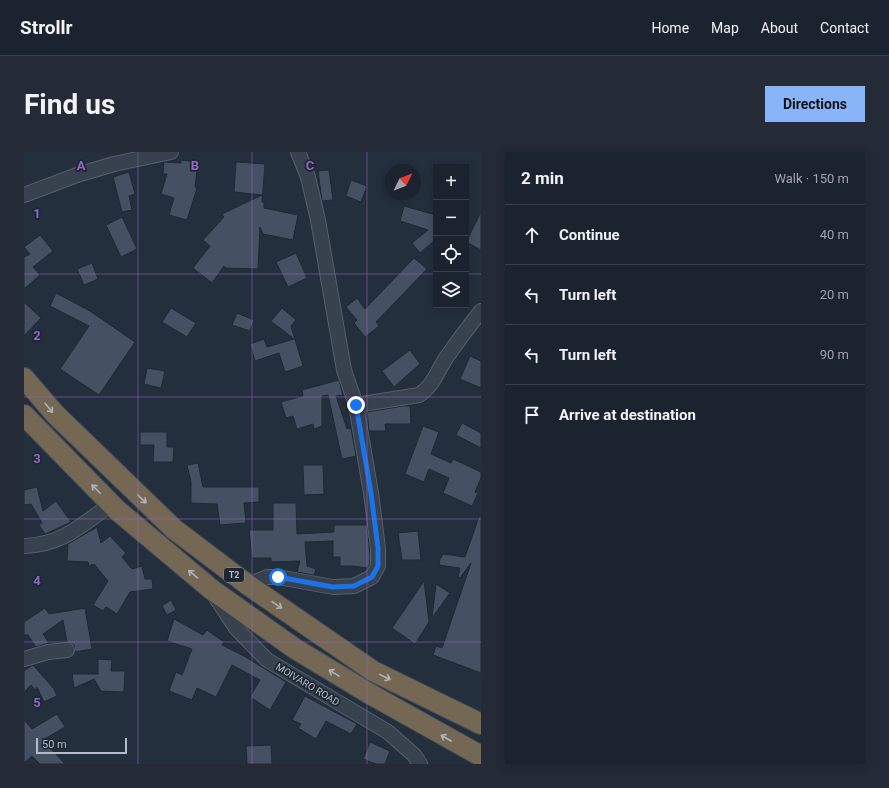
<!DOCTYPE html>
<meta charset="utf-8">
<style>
body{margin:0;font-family:Roboto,sans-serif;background:#242b36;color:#f1f3f6}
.controls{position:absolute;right:12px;top:12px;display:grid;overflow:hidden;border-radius:0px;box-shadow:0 2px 10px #0003}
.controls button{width:36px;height:36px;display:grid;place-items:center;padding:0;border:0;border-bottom:1px solid #39404a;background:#1b232e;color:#f1f3f6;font:20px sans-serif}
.compass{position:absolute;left:361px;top:12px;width:36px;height:36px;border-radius:50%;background:#1b232e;box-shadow:0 2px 10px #0003;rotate:47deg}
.scale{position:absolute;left:12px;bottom:10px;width:91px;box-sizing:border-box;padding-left:4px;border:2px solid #b4bcc9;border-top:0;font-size:11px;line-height:14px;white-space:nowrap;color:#b4bcc9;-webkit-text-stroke:3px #1d2633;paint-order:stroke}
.stop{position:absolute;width:12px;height:12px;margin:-9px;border:3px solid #1a73e8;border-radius:50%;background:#fff}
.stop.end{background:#1a73e8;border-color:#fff;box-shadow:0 1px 4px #0008}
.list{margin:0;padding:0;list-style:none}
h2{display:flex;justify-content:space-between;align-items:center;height:52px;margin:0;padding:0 16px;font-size:17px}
h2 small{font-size:13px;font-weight:400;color:#a0a4aa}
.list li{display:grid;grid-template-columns:26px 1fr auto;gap:12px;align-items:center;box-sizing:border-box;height:60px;padding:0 16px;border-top:1px solid #39404a}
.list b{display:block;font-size:15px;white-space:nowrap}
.list em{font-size:13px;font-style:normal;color:#a0a4aa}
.icon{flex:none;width:22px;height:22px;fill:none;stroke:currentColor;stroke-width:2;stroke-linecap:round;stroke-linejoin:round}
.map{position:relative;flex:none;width:457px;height:612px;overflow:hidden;border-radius:0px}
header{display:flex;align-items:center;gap:24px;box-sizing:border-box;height:56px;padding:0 20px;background:#1b232e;border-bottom:1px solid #39404a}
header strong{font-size:19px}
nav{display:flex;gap:22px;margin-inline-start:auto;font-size:14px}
.intro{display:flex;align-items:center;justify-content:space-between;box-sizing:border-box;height:96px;padding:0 24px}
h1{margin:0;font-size:28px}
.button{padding:10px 18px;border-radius:0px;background:#8ab4f8;color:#111;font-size:14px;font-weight:700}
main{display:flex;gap:24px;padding:0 24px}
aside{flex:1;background:#1b232e;border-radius:0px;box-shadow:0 2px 10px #0003}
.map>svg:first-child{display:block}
.building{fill:#455162;stroke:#1f2835}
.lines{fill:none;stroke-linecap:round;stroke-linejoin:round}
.minor-casing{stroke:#565f6c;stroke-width:16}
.highway-casing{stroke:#434c59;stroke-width:22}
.minor{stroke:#38414e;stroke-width:14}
.highway{stroke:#746855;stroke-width:20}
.oneway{stroke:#aeb4bd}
.route{stroke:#1a73e8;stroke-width:5}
.grid{fill:none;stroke:#9266c3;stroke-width:1;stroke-opacity:0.55}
.labels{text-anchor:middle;stroke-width:3.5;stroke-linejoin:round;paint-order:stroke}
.shield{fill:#1d2633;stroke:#878f9c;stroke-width:1}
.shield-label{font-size:9px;font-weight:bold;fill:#b4bcc9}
.street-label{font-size:10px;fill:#b4bcc9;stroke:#1d2633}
.grid-label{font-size:13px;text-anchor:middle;font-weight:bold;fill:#9266c3;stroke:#1d2633;stroke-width:3.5;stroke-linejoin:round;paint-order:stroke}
</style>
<header>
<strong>Strollr</strong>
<nav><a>Home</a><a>Map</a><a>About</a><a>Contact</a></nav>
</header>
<div class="intro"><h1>Find us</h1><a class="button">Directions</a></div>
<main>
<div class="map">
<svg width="457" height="612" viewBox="0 0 457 612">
<rect width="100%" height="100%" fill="#242f3e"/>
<!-- building -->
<path class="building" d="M157 8 174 10 171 35 173 36 163 68 145 63 150 46 137 42 143 22H139L140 10 157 11Z
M212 10 241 12 238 50H240V56L274 63 269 88 239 82 236 75 234 117 202 116 200 114 188 131 169 116 186 94 179 88 200 65 198 62 238 43 210 40Z
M305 18 309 48 298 49 294 19Z
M105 20 111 42 105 44 108 58 98 60 89 25Z
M327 28 343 34 337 50 322 44Z
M380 54 412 63V84L410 89 396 101 388 91 404 78 376 69Z
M457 60V98L442 90Z
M98 65 113 97 97 105 82 73Z
M16 83 29 99 9 115 16 123 0 137V105L6 102 0 95Z
M272 101 283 126 264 135 252 110Z
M390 106 403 117 352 170 355 174 341 185 330 171 333 168 322 155 333 146 341 157Z
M68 111 74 127 60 133 53 117Z
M32 141 66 159 111 190 75 243 36 217 65 174 26 154Z
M0 150 17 166 0 184Z
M147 156 172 171 163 185 138 170Z
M258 156 272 168 267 174 279 214 261 220 255 201 231 209 226 192 240 187 243 195 270 187 247 169Z
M213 161 230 168 226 179 208 173Z
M386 198 396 212 370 235 358 219Z
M446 204 457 209V236L436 227Z
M123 216 141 219 137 236 120 232Z
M315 228 319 243 312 244 323 277 327 276 332 304 318 307 304 243 298 244V274L290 277 289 272 273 277 269 264 262 266 257 250 279 244 278 238Z
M379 254H386L387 272H361L362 279H345L343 260Z
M438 271 457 281V296L432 283Z
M399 274 415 280 407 302 427 311 429 307 457 320V326L451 340 454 341 448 354 419 341 425 326 405 317 400 330 381 322Z
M116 280H143V295H150L149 310H129L130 293H116Z
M174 311 179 335H235V350L220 351 222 371 196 373 193 352 167 351V330L163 313Z
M279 313H299L300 342 280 343Z
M13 335 19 359 32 349 47 370 21 382 15 373 18 371 7 352 0 353V338Z
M249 351H272L273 382 310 380V373H343L346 403V412L343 416 328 414H316V405H309V389L281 390 283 414 292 417 290 423 273 420 276 409 247 410V406H228L225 378H249Z
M456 362 457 363V521L409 503 412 494 418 496 447 411 436 426 434 425 436 416 415 413 416 407 419 402 441 405Z
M73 375 77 391 86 384 102 401 98 405 108 417 118 414 121 427H128L129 437 106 440 93 462 82 455 79 459 69 453 84 429 70 412 65 414 64 410 43 409 44 392Z
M394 379 397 408H378L374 381Z
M400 429 405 470 391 492 368 476Z
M412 432 426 441 408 466Z
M147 448 152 458 143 463 138 454Z
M21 456 25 462 61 456 68 497 51 500 50 493 43 490 39 468 19 482 25 491 12 495 4 483H0V470Z
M150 467 179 483 183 478 200 490 198 493 220 504 262 530 246 558 226 545 236 528 208 513 192 545 173 536 168 548 145 539 152 520 158 523 168 497 143 489Z
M74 507 88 508 87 519H101L100 540 77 539 70 527 50 536 48 522H74Z
M9 513 30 537 33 544 20 550 13 535 11 538 7 533 0 540V519Z
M281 544 333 572 327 582 302 569 292 587 274 576 277 572 268 568Z
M33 562 41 575 19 588 41 612H16L8 604 0 611V568L8 577Z
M346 590 366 599 361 612H352L339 607Z
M247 593 248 612H223L222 594Z"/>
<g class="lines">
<defs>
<path id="minor" d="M0 43 53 23 90 12 147 0
M332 253 395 243C409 234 413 220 422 206 433 190 445 174 457 159
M0 394C38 393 58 373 87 352
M224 433 243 425H254L309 435 330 434 348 425 354 414V396L347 341 332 253 320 218 294 68 284 25 274 0
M191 444 212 476 243 508 364 580 390 603 396 612
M0 507 24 500 43 498"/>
<path id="highway" d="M0 226 31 262 150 377 224 433 349 519 457 572
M0 263 93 358 187 437 270 496 346 542 457 604"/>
</defs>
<!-- minor casing -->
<use href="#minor" class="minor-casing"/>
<!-- highway casing -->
<use href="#highway" class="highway-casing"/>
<!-- minor -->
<use href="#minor" class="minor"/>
<!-- highway -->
<use href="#highway" class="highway"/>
</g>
<!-- one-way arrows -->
<defs><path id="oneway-shaft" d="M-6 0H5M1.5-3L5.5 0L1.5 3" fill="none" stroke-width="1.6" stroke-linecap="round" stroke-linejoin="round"/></defs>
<g class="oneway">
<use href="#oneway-shaft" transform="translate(25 256) rotate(50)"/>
<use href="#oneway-shaft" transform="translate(72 337) rotate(-135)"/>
<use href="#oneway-shaft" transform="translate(118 347) rotate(43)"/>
<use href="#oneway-shaft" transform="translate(169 422) rotate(-140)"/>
<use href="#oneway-shaft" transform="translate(253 453) rotate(34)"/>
<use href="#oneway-shaft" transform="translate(310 521) rotate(-149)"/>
<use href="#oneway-shaft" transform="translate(361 525) rotate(26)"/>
<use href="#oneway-shaft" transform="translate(422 586) rotate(-150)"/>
</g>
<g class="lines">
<!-- route -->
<path class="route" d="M254 425 309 435 330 434 348 425 354 414V396L347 341 332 253"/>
</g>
<!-- grid -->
<path class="grid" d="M114 0V612M228 0V612M343 0V612M0 122H412M442 122H457M0 245H457M0 367H457M0 490H457"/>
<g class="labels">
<!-- shield labels -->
<rect class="shield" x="200" y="416" width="20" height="14" rx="3"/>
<g class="shield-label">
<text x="210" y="426">T2</text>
</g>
<!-- street labels -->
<g class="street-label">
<text transform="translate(284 532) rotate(31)" y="4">MOIVARO ROAD</text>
</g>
</g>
<g class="grid-label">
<text x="57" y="18">A</text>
<text x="171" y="18">B</text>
<text x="286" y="18">C</text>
<text x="13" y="66">1</text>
<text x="13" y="188">2</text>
<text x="13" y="311">3</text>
<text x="13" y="433">4</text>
<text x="13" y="555">5</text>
</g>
</svg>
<div class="controls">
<button>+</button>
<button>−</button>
<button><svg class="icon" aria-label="locate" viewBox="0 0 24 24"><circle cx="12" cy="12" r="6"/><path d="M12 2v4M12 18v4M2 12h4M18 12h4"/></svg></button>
<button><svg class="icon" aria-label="layers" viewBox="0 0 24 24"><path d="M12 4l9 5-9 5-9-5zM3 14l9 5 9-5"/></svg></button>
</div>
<svg class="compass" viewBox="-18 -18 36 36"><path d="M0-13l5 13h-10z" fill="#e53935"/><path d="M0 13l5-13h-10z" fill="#a0a4aa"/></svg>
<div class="scale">50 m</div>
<div class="stop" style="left:254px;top:425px"></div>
<div class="stop end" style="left:332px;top:253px"></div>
</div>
<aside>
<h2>2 min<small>Walk · 150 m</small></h2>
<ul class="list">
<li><svg class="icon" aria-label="ahead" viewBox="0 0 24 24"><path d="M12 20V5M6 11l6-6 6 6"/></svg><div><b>Continue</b></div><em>40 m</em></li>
<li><svg class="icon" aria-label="left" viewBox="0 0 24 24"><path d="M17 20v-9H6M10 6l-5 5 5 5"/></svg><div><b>Turn left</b></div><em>20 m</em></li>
<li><svg class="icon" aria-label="left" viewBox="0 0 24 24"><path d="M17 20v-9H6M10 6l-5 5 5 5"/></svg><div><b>Turn left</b></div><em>90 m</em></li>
<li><svg class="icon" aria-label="arrive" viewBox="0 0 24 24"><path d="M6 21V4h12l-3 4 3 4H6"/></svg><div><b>Arrive at destination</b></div></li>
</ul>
</aside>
</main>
